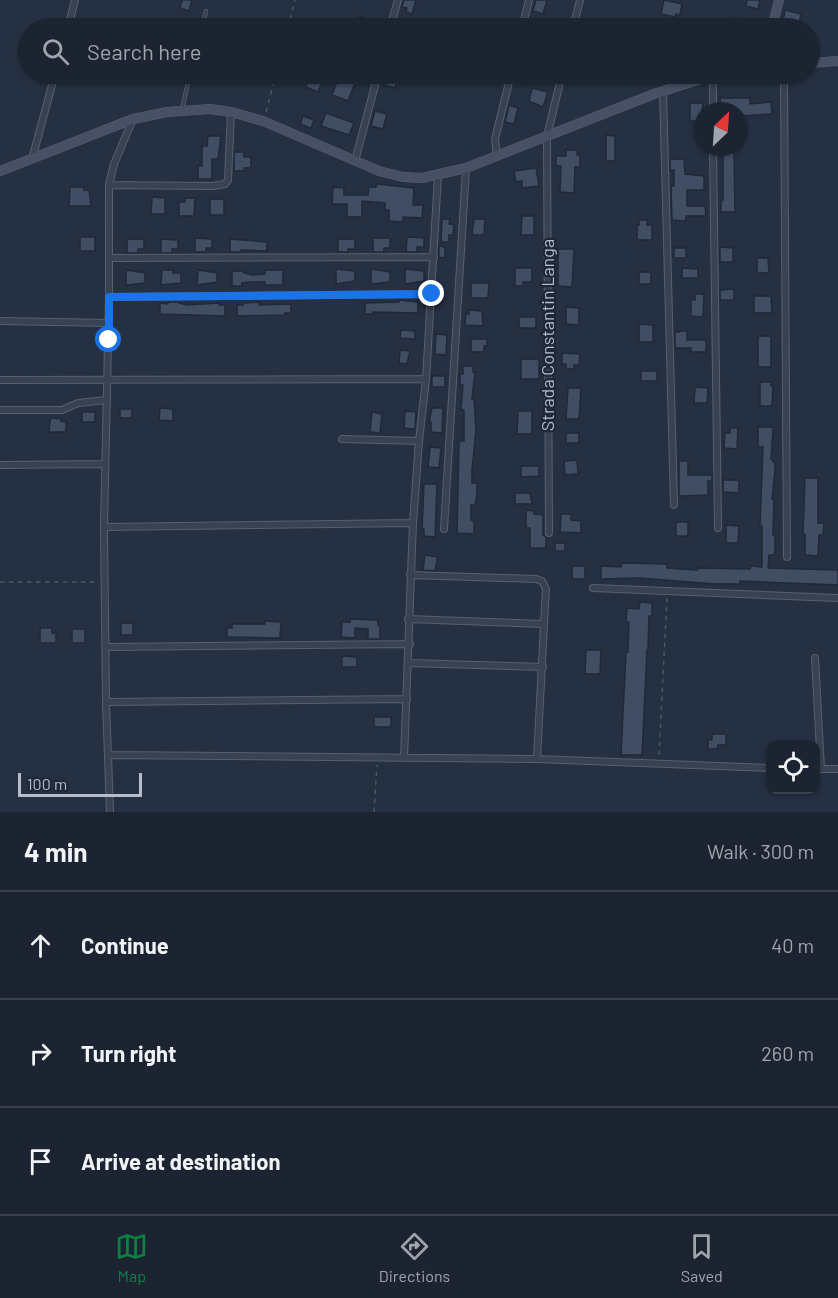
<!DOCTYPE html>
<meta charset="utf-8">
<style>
body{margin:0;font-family:Barlow,sans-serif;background:#252c3a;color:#f1f3f6}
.controls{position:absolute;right:18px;bottom:18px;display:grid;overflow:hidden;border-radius:12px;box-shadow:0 2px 4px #0004}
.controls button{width:54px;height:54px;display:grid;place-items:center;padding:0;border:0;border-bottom:2px solid #3a414d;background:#1c2432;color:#f1f3f6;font:30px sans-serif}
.compass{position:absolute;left:694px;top:102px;width:54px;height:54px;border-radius:50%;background:#1c2432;box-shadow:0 2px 4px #0004;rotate:25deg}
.scale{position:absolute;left:18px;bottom:15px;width:124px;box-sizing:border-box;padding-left:6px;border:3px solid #b6bdcc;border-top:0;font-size:16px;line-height:21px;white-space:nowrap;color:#b6bdcc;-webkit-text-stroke:4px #1e2737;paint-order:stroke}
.stop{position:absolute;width:18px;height:18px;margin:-14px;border:4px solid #1a73e8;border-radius:50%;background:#fff}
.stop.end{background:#1a73e8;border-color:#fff;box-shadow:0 2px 6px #0008}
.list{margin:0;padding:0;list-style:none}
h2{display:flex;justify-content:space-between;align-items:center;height:78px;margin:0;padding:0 24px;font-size:26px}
h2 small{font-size:20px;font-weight:400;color:#a0a4ac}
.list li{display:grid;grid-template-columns:39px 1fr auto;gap:18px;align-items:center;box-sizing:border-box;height:108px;padding:0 24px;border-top:2px solid #3a414d}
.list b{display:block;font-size:22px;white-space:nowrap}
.list em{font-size:20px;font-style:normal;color:#a0a4ac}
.icon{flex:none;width:33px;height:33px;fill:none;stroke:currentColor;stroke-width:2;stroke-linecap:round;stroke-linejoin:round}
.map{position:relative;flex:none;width:838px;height:812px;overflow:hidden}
.search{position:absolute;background:#1c2432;box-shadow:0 2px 4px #0004;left:18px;right:18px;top:18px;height:66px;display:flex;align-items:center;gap:15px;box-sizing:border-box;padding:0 21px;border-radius:33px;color:#a0a4ac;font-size:22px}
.sheet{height:402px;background:#1c2432}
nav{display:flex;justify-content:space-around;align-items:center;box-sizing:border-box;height:84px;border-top:2px solid #3a414d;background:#1c2432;font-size:16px;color:#a0a4ac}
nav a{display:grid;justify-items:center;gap:3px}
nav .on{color:#0b8043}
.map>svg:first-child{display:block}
.building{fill:#414d62;stroke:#202939;stroke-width:1.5}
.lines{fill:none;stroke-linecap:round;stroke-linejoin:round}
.lane-casing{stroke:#57606f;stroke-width:4.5}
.street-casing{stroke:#57606f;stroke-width:8}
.secondary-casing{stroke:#57606f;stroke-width:10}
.path{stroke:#455b60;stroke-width:1.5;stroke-dasharray:4.5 4.5;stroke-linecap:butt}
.lane{stroke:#394252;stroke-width:3}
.street{stroke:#394252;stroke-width:6}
.secondary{stroke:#475165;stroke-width:9}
.route{stroke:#1a73e8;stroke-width:8}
.labels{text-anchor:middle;stroke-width:4.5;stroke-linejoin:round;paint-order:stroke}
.street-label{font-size:18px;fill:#b6bdcc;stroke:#1e2737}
</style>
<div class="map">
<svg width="838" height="812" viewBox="0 0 838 812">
<rect width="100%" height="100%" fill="#253042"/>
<!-- building -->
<path class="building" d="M182 0H192L189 11 180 8Z
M404 0H416L412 14 406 12 407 8 402 7Z
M536 0H547L543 14 533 11Z
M664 0 682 4 680 15 676 14 675 17 661 14Z
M747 0H760L758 9 746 6Z
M785 10 801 14 798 28H782Z
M359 16 370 20 367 28H355Z
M730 17 745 20 743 28H728Z
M311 74H325L318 92 306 87Z
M340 74H362L359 81 356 80 348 101 332 95Z
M387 74H400L395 88 384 85Z
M517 74H529L525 85 515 81Z
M567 74H588L586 81 567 76Z
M532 88 548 92 543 107 529 101Z
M720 98H750V104L771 102 772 114 739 116V110L721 111Z
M690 103H703L701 121H690Z
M509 105 518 108 514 124 505 122Z
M375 111 387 114 383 129 371 126Z
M326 113 354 123 349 135 321 126Z
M303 116 314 120 311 128 300 124Z
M606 135 615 136V161H606Z
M208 136H221L218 159H212V179H198V166H202V146H207Z
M566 150H577V155H580V167H575L574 193 560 192 561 166H556V156H566Z
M723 151H734L735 212H721V200H723Z
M234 152H244V157H251V168H244V171H234Z
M670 159H684L685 174 704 176V190H687V206H705L706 216H686V221L672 220 671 186H674V170H670Z
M536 168 539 186 522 188V181L516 182 514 171Z
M377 184 414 188 413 205H423L422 218 403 217V222L389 221V210H385V203L362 201V217H347V204H332L333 187 344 188V195H368L369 187H376Z
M70 187H84V190H89L91 206H69Z
M152 197 165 198V214H151Z
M185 198H195L194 216H179V202H185Z
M210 199H224V215H210Z
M522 216H534V235H521Z
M442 219H450L449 224 454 225 453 235H449V242H441Z
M474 219H485L484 235H474L472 233Z
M639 220H647V225H652V240H637V225H639Z
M80 237H95V251H80Z
M407 237 424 238V247H417V252H406Z
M195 238 212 239V248H206V252H195Z
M373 238H390V248H384V252H373Z
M127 239H144V249H138V253H127Z
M161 239 178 240V249H172V253H161Z
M230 239 267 242V251L241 250V252H230Z
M338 239H355V249H348V252H338Z
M439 246 445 247V258L439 257Z
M720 247 733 248V262H720Z
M674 248H686V258H674Z
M558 249H574L572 287 558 286Z
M757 258H768L769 273H757Z
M515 268H532V282H523V286H515Z
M682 268 698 269V278H682Z
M336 269 355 271V281L336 284Z
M371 269 390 272V282L371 284Z
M405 269 424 271V281L405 284Z
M126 270 145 273V283L126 285Z
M162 270H173V273H181V283L161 285Z
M198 270 217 273V282L197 285Z
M265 270H283V285H265V282H251L242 283V286H232V271H244V273L252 275 265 274Z
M639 272H651V284H639Z
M471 283H489L488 298H471Z
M734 289V300H720V290Z
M695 294H704L703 315 701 317 691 316V299L695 300Z
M754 296H771L772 313H754Z
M399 300 418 302V313L373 312V314H365V303L399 302Z
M168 302H179V303L187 305 219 303V305H225V316L160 314V303L168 304Z
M259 302V305L291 304V313H285V315L237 316V305H243V303Z
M566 307 579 308V325L566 324Z
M469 310 482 311 483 326 465 325 466 314H469Z
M519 317H536V328H519Z
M639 324 653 325V342H639Z
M401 330 415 331V339L400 338Z
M679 331H687V340H706V352H691V348H675V332H679Z
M436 334 447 335 446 355 435 354Z
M758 336H771V367H758Z
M471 339H487V346H484V352H471Z
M400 350 410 351 407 364 399 363Z
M562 353 580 354 579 365H574V369H566V364H562Z
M521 359H539V379H521Z
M463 366H473V372H475L472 399H474L476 430 472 470V483H477V493L475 505H471V520L474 521V534L457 533 459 441H464V410L461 409 463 385H460V374H463Z
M641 371H657V381H641Z
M432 376H445V387H432Z
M760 382H771V386H773L772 406H760Z
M695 387 708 388 707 403H694Z
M568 388H581L579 419H566Z
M160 408 173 409V421L159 420Z
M432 408H443L442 433 431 432V422H429Z
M120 409H132V418H120Z
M405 411 416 412 415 429 404 428Z
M518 411H532V434H517Z
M82 412H95V422H82Z
M372 412 382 414 380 433 370 432Z
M52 418 62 419 61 421 66 422V432H49L50 420Z
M758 427H772L773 430 771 459 775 463V471L772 499H774L773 535H775V549L774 555H769L768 568 838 570V585L740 581V584H715L639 578 601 579V566L621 567 622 563 667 564V568L697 570V568L750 569V566L762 567V526H760L763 447H758Z
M730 428H738L737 449 724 448 725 433H730Z
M566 433H579V443H566Z
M430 447 441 448 439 468 428 467Z
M577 460 578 474 565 475 564 461Z
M679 461H688V475H712V481H708V495L679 496Z
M521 466H539V476L521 477Z
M805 478H818V523H824L823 535H819L818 556 805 555V534H803Z
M723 480H739V493L723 492Z
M424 484H437L435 537 424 536V529L422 528Z
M515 493H530L532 504H515Z
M526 510 534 511V514L543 515V535L546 537V548H530V528H526Z
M561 514H571V520L581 521V533L560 532Z
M676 522H688V536H676Z
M726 525 739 526 738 543H726Z
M555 543H565V551H555Z
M425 555 438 557 435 571 423 570Z
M572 566H585V579H572Z
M640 602 652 603V616H649L648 650H647L642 755H621L626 652H628L629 622H626L627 608 639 609Z
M350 619 378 620V626H380V639H368V629L355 628V638L341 637 342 622H350Z
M265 621 281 622 280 638 227 637V628H232V624H265Z
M121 623H133V635H121Z
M40 628H52V633H56V643H40Z
M72 629H85V643H72Z
M586 650H601L600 674H585Z
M342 656 357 657V667H342Z
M374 717H391V727H374Z
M712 734H726V745H718L717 749H708V740H712Z"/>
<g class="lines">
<defs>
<path id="lane" d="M202 28 206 11
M182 109 190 74"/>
<path id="street" d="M68 28 75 0
M390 28 398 0
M522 28 529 0
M573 28 580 0
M713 74V111
M784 74 787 557
M663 91 674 505
M713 147 718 528
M497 157 495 139 511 74
M32 159 55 74
M355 161 378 74
M109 185 213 186 225 184 228 180 231 112
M110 258 434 257
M109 297 432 294
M0 321 109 323
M0 380 426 379
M0 410H62L78 403 107 400
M342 439 419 441
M0 465 105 464
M104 527 413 523
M444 529 466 168
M549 533 547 136 562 74
M593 588 838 598
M408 619 544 624 546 589 542 581 536 579 410 575
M107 647 410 644
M815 658 821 769
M409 663 543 667
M106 702 407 699
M109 755 537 759 770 768
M404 758 413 523 419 441 426 379 438 175
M537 759 544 624
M816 769H838
M110 812 106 702 104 527 109 297V185L114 164 133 119"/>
<path id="secondary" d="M772 28 779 0
M810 63 838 61
M0 171 133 119 167 112 210 109 231 112 263 121 379 171 403 177 422 178 466 168 654 94 716 74"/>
</defs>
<!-- lane casing -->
<use href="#lane" class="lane-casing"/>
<!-- street casing -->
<use href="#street" class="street-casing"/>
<!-- secondary casing -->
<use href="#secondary" class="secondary-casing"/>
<!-- path -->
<path class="path" d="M288 28 295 0
M266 112 276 74
M0 582H98
M659 755 667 598
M374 812 377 765"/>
<!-- lane -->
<use href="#lane" class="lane"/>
<!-- street -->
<use href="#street" class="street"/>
<!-- secondary -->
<use href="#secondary" class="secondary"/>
</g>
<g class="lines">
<!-- route -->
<path class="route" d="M109 340V297L432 294"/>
</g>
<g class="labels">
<!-- street labels -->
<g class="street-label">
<text transform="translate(548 335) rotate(-90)" y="6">Strada Constantin Langa</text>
</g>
</g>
</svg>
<div class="controls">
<button><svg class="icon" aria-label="locate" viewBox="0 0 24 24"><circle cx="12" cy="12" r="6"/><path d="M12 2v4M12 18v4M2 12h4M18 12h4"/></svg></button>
</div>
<svg class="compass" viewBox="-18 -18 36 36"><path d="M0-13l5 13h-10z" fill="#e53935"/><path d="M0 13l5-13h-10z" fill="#a0a4ac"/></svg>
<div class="scale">100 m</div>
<div class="stop" style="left:109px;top:340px"></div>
<div class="stop end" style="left:432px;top:294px"></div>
<div class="search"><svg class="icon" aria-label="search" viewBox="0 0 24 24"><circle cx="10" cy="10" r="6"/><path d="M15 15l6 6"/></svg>Search here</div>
</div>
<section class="sheet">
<h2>4 min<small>Walk · 300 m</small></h2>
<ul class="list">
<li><svg class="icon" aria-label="ahead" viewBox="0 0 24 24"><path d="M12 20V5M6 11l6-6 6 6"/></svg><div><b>Continue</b></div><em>40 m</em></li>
<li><svg class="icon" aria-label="right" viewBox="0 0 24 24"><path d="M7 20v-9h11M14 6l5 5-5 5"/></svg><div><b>Turn right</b></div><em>260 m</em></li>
<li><svg class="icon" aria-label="arrive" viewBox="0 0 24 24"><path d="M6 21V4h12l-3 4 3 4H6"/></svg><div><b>Arrive at destination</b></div></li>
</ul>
</section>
<nav>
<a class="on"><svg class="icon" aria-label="map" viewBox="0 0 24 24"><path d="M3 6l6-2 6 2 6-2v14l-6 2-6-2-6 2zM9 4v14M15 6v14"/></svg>Map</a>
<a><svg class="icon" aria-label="directions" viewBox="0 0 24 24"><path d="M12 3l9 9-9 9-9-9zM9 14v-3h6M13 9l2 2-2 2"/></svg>Directions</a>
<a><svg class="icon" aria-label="saved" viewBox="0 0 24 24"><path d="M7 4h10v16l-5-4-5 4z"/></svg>Saved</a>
</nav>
